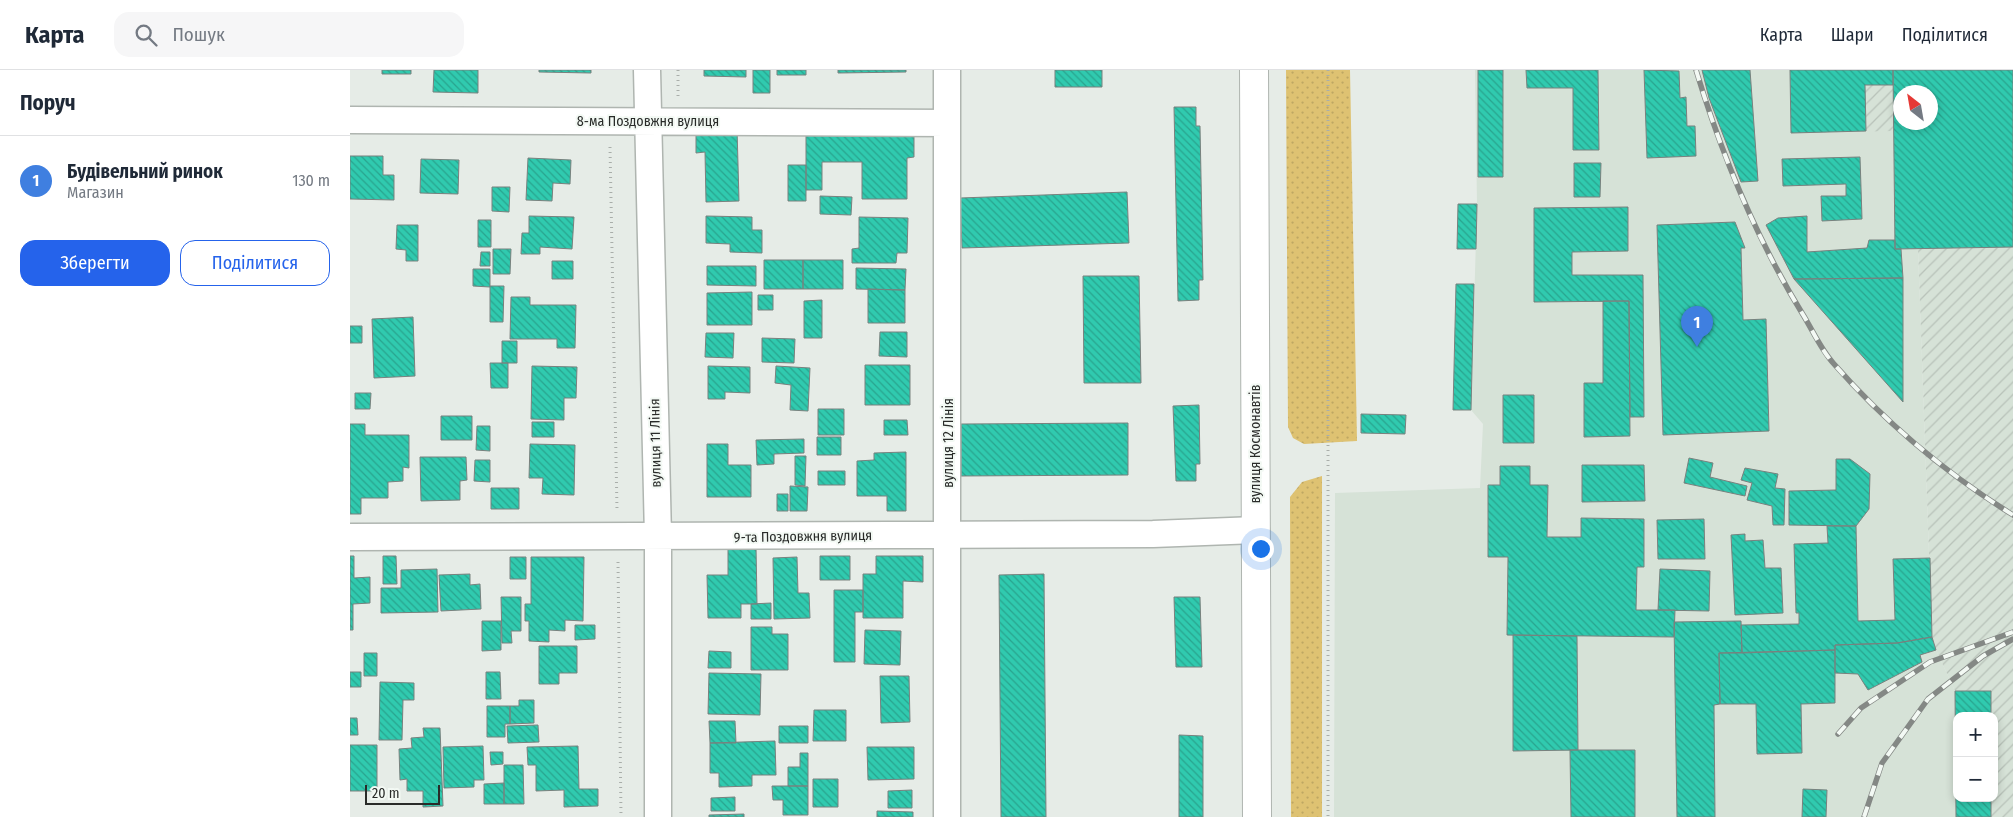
<!DOCTYPE html>
<html lang="uk">
<meta charset="utf-8">
<style>
body{margin:0;font-family:"Fira Sans Condensed",sans-serif;background:#f6f6f7;color:#1f2937}
.controls{position:absolute;right:15px;bottom:15px;display:grid;overflow:hidden;border-radius:10px;box-shadow:0 2px 8px #0003}
.controls button{width:45px;height:45px;display:grid;place-items:center;padding:0;border:0;border-bottom:1px solid #e0e1e3;background:#fff;color:#1f2937;font:25px sans-serif}
.compass{position:absolute;left:1543px;top:15px;width:45px;height:45px;border-radius:50%;background:#fff;box-shadow:0 2px 8px #0003;rotate:329deg}
.scale{position:absolute;left:15px;bottom:12px;width:75px;box-sizing:border-box;padding-left:5px;border:2px solid #292b29;border-top:0;font-size:14px;line-height:18px;white-space:nowrap;color:#292b29;-webkit-text-stroke:4px #f3f9f4;paint-order:stroke}
.you{position:absolute;left:910px;top:478px;width:18px;height:18px;margin:-12px;border:4px solid #fff;border-radius:50%;background:#1a73e8;box-shadow:0 0 0 8px #1a73e833}
.badge{display:grid;place-items:center;width:32px;height:32px;border-radius:50%;background:#2563eb;color:#fff;font-size:16px;font-weight:700}
.pin{position:absolute;translate:-50% -41px;filter:drop-shadow(0 1px 2px #0008)}
.pin::after{content:'';position:absolute;top:26px;width:18px;height:15px;background:inherit;clip-path:polygon(0 0,100% 0,50% 100%)}
.list{margin:0;padding:0;list-style:none}
h2{display:flex;justify-content:space-between;align-items:center;height:65px;margin:0;padding:0 20px;font-size:21px}
h2 small{font-size:16px;font-weight:400;color:#747a83}
.list li{display:grid;grid-template-columns:32px 1fr auto;gap:15px;align-items:center;box-sizing:border-box;height:90px;padding:0 20px;border-top:1px solid #e0e1e3}
.list b{display:block;font-size:19px;white-space:nowrap}
.list p{margin:0;font-size:16px;white-space:nowrap;color:#747a83}
.list em{font-size:16px;font-style:normal;color:#747a83}
.actions{display:flex;gap:10px;padding:15px 20px}
.actions a{flex:1;padding:11px 0;border:1px solid #2563eb;border-radius:15px;text-align:center;font-size:18px;color:#2563eb}
.actions .main{background:#2563eb;color:#fff}
.icon{flex:none;width:28px;height:28px;fill:none;stroke:currentColor;stroke-width:2;stroke-linecap:round;stroke-linejoin:round}
.map{position:relative;flex:none;width:1663px;height:747px;overflow:hidden}
header{display:flex;align-items:center;gap:30px;box-sizing:border-box;height:70px;padding:0 25px;background:#fff;border-bottom:1px solid #e0e1e3}
header strong{font-size:24px}
nav{display:flex;gap:28px;margin-inline-start:auto;font-size:18px}
.search{width:350px;height:45px;background:#f6f6f7;display:flex;align-items:center;gap:12px;box-sizing:border-box;padding:0 18px;border-radius:15px;color:#747a83;font-size:19px}
main{display:flex}
aside{flex:1;background:#fff}
.map>svg:first-child{display:block}
.built{fill:#d6e2d7}
.industrial{fill:url(#industrial-furrows);fill-rule:evenodd}
.grass{fill:url(#grass-dots)}
.building{fill:url(#building-back-hatch);stroke:#79817e;fill-rule:evenodd}
.lines{fill:none;stroke-linecap:round;stroke-linejoin:round}
.minor-casing{stroke:#afb5b0;stroke-width:29}
.secondary-casing{stroke:#afb5b0;stroke-width:30}
.path{stroke:#a9aeaa;stroke-width:3;stroke-dasharray:1 4;stroke-linecap:butt}
.minor{stroke:#fff;stroke-width:26}
.secondary{stroke:#fff;stroke-width:28}
.rail-casing{stroke:#848885;stroke-width:5.5}
.rail{stroke:#f3f9f4;stroke-width:4;stroke-dasharray:11;stroke-linecap:butt}
.labels{text-anchor:middle;stroke-width:4;stroke-linejoin:round;paint-order:stroke}
.street-label{font-size:14px;fill:#292b29;stroke:#f3f9f4}
</style>
<header>
<strong>Карта</strong>
<div class="search"><svg class="icon" aria-label="search" viewBox="0 0 24 24"><circle cx="10" cy="10" r="6"/><path d="M15 15l6 6"/></svg>Пошук</div>
<nav><a>Карта</a><a>Шари</a><a>Поділитися</a></nav>
</header>
<main>
<aside>
<h2>Поруч<small></small></h2>
<ul class="list">
<li><span class="badge" style="background:#3f7fe0">1</span><div><b>Будівельний ринок</b><p>Магазин</p></div><em>130 m</em></li>
</ul>
<div class="actions"><a class="main">Зберегти</a><a>Поділитися</a></div>
</aside>
<div class="map">
<svg width="1663" height="747" viewBox="0 0 1663 747">
<defs>
<pattern id="industrial-furrows" width="10" height="10" patternUnits="userSpaceOnUse" patternTransform="scale(1.25)"><rect width="10" height="10" fill="#d6e2d7"/><path d="M-1 1l2-2M0 10L10 0M9 11l2-2" fill="none" stroke="#b8c2b9"/></pattern>
<pattern id="grass-dots" width="8" height="8" patternUnits="userSpaceOnUse" patternTransform="scale(1.25)"><rect width="8" height="8" fill="#dec272"/><path d="M2 2h.1M6 6h.1" fill="none" stroke="#bea763" stroke-width="1.8" stroke-linecap="round"/></pattern>
<pattern id="building-back-hatch" width="6" height="6" patternUnits="userSpaceOnUse" patternTransform="scale(1.25)"><rect width="6" height="6" fill="#30caaf"/><path d="M-1 5l2 2M0 0l6 6M5-1l2 2" fill="none" stroke="#29a48e"/></pattern>
</defs>
<rect width="100%" height="100%" fill="#e6ece7"/>
<!-- built -->
<path class="built" d="M1125 0H1440L1516 61H1544L1551 179H1568L1582 567 1586 580 1605 621 1606 747H984L985 423 1130 418 1133 354 1121 340 1127 134Z"/>
<!-- industrial -->
<path class="industrial" d="M1440 0H1663V747H1606L1605 621 1586 580 1582 567 1568 179H1545L1544 61 1441 63ZM1550 22H1580V52H1550ZM1607 646H1644V728H1607Z"/>
<!-- grass -->
<path class="grass" d="M936 0H1000L1007 371 954 374 943 368 938 357Z
M972 406V747H941L940 427 952 412Z"/>
<!-- building -->
<path class="building" d="M32 0H61V4H32Z
M84 0H128V23L83 22Z
M189 0H241V3L189 2Z
M354 0H396V7L354 6Z
M403 0H420V23H403Z
M427 0H456V5H427Z
M488 0H556V2L488 3Z
M705 0H752V17H705Z
M1128 0H1153V107H1128Z
M1176 0H1248L1249 80H1223V18H1177Z
M1294 0 1329 1 1330 28 1336 27 1337 56H1345L1346 86 1297 88Z
M1352 0H1400L1408 111 1391 112 1359 28Z
M1440 0H1543V15H1515L1516 61 1441 63Z
M1543 0H1663V177L1545 179ZM1550 22H1580V52H1550Z
M824 37H846V56H850L853 210H849V230L828 231Z
M387 58 389 131 356 132 355 82 346 83V59Z
M456 59H564V87L557 88V129H512V92H472V120H456Z
M0 86H33V105H44V130L0 129Z
M1510 87 1512 149 1472 151 1471 126H1496V114L1433 116 1432 89Z
M178 88 221 90 220 114 203 113 202 131 176 130Z
M71 89 109 90 108 124 70 123Z
M1224 93H1251L1250 127H1224Z
M438 95H456V131H438Z
M142 117H160L159 142 142 141Z
M777 122 779 173 612 178 610 128Z
M470 126 502 127 501 145 470 144Z
M1108 134H1127L1126 179H1107Z
M1278 137V181L1222 182V205H1293L1294 347H1280L1279 231 1184 232V138Z
M179 146 224 147 222 179 190 177V184H171L172 163H179Z
M356 146 402 147V160H412V183L380 182V174L356 173Z
M1457 146V182L1517 178 1519 170H1545V179H1551L1553 208 1444 209 1416 155 1428 148Z
M509 147 558 148 557 183H547L546 193H502V179L509 178Z
M128 150H141V177H128Z
M1385 152 1395 178H1391L1393 250 1416 249 1419 361 1313 365 1307 155Z
M47 155H68V191H56V180L46 179Z
M143 179H161L160 204H143Z
M131 182H140V196H130Z
M414 190H453V219H414Z
M453 190H493V219H453Z
M202 191H223V209H202Z
M357 196H406V216L357 215Z
M506 198 556 199 555 220 506 219Z
M123 199H140V217L123 216Z
M733 206H789L791 313H734Z
M1553 208V332L1444 209Z
M1106 214H1124L1121 340H1103Z
M140 216H154L153 252H140Z
M518 219 555 220V253H518Z
M402 222V255H357V223Z
M408 225H423V240H408Z
M161 227H180V235H226L225 278H207V269H160Z
M472 230V268H454V231Z
M1253 231H1279L1280 366 1234 367V313H1253Z
M63 247 65 306 24 308 22 249Z
M0 256H12V273H0Z
M530 262H557V287L529 286Z
M356 263H384L383 288 355 287Z
M412 268 445 269 444 293 412 292Z
M152 271H167V293H152Z
M140 293H158V318H141Z
M515 295H560V335H515Z
M182 296 227 297 226 328H214V350L181 349Z
M358 296 400 297V323L375 322V329H358Z
M426 296 460 298 458 341 440 340 441 315 425 313Z
M5 323H21L20 339H5Z
M1153 325H1184V373H1153Z
M849 335 850 394H846V411H826L823 336Z
M468 339H494V365H468Z
M1011 344 1056 345 1055 364 1011 363Z
M91 346H122V370H91Z
M534 350H557L558 365H534Z
M182 352H204V367H182Z
M778 353V405L611 406V354Z
M0 354H15V365H59V398L53 397V411L38 412V428H11V444H0Z
M127 356H140V381L126 380Z
M467 367H491V385H467Z
M454 369V383L424 384V394L407 395 406 370Z
M180 374 225 375 224 425 192 424 193 408H179Z
M357 374H378V395H401V427H357Z
M556 382V441H537V426H507V391L524 390V383Z
M445 386H456L455 416 445 415Z
M70 387H116L117 410 110 411V430L71 431Z
M1339 388 1363 393 1360 407 1397 416 1395 426 1334 413Z
M1486 389H1500L1520 404 1519 439 1506 456 1439 455V421L1486 420Z
M125 390H140V412L124 411Z
M1232 395H1294L1295 431 1232 432Z
M1150 396H1180V415H1198L1197 467H1231V448L1294 449V497H1287L1286 540H1325L1324 567 1157 565 1158 487H1138V415H1150Z
M1395 398 1428 404 1425 418 1435 419 1434 455H1423L1422 436 1397 430 1402 413 1391 410Z
M468 401H495V415H468Z
M440 416 458 417 457 441H440Z
M141 418H169V439H141Z
M427 424H438V441H427Z
M1354 449 1355 489H1308L1307 450Z
M1477 456H1506L1508 551 1545 550 1543 489 1580 488 1582 567 1547 573 1485 575V580L1392 583 1391 555 1449 554V543H1446L1444 474 1478 473Z
M1395 464V471L1413 470 1415 498H1431L1433 543 1385 545 1381 465Z
M406 476 407 534H391V548H358L357 505H378V477Z
M0 486H4V508L20 507V533L3 534V560H0Z
M33 486H46L47 514H33Z
M470 486H500V510H470Z
M526 486H573V512L553 511V548H513V504H526Z
M160 487H176V509H160Z
M181 487H234L233 551 215 550V561L199 560V572L179 571V551H175V534H181Z
M447 487 448 523H459L460 548 424 549 423 488Z
M87 499 88 542 31 543V518H51V500Z
M1310 499 1360 501 1359 541 1308 540Z
M120 504V515L130 514 131 539 91 541 89 505Z
M694 504 696 747H651L649 505Z
M484 520H513V542H505V592H484Z
M151 527H171V561H161L162 573H152Z
M824 527H850L852 597H826Z
M421 533V549H401V534Z
M132 551H151V580L132 581Z
M1391 551 1392 583H1369L1370 634 1364 635 1365 747H1327L1324 552Z
M225 555H245V569L225 570Z
M401 557H422V564H438V600H401Z
M515 560 551 561 550 595 514 594Z
M1163 565 1227 566 1228 680 1163 681Z
M1582 567 1586 580 1570 585 1572 592 1518 620 1508 604 1485 603V575L1547 573Z
M189 576H227V603H209V614H189Z
M1485 580V633L1451 634 1452 683 1407 684 1406 634H1370L1369 583Z
M359 581 381 582V598H358Z
M14 583H27V606H14Z
M0 602H11V617H0Z
M136 602H150L151 629H136Z
M359 603 411 604 410 645 358 644Z
M530 606H559L560 652 531 653Z
M30 612 64 613V630H53L52 670H29Z
M1605 621H1641V646H1607V728H1641V747H1606Z
M169 630H184V653L160 654V636H169Z
M137 636H160V654H155V667H137Z
M464 640H496V671H463Z
M0 648H7L8 665H0Z
M359 651H385L386 673H360Z
M188 655 189 672 158 673 157 656Z
M429 656H458V673H429Z
M73 658H90L93 736 73 737V721H57V709L50 710 49 679 62 678 61 668 74 667Z
M829 665 853 666V747H829Z
M425 671 426 705H402V716L369 717V703H360V673Z
M0 675H27V721H0Z
M133 676 134 710H124V717L94 718 93 677Z
M228 676 229 719H248V736L214 737V720L186 721V695H178L177 677Z
M517 677H564V709L518 710Z
M1220 680H1285V747H1221Z
M140 682H153V694L141 695Z
M450 683H458V716H438V697H450Z
M154 695H173L174 734H154Z
M463 709H488V737H463Z
M154 713V734H134V714Z
M422 716H458V745H433V730H423Z
M1453 719 1477 720 1476 747H1452Z
M562 720V738H538V721Z
M385 727V741H361V728Z
M527 741 563 742V747H527Z
M394 744V747H359V745Z"/>
<g class="lines">
<defs>
<path id="minor" d="M297 0 308 467V747
M597 0V747
M0 50 597 53
M0 467 803 464 906 460"/>
<path id="secondary" d="M904 0 907 747"/>
</defs>
<!-- minor casing -->
<use href="#minor" class="minor-casing"/>
<!-- secondary casing -->
<use href="#secondary" class="secondary-casing"/>
<!-- path -->
<path class="path" d="M328 0V27
M978 0V747
M260 77 267 440
M268 492 271 747"/>
<!-- minor -->
<use href="#minor" class="minor"/>
<!-- secondary -->
<use href="#secondary" class="secondary"/>
<defs>
<path id="rail" d="M1346 0C1372 86 1405 166 1452 243 1462 259 1471 280 1484 294 1535 352 1597 404 1663 445
M1488 664 1511 638 1580 592 1663 562
M1514 747 1532 693 1578 629 1633 586 1663 569"/>
</defs>
<!-- rail casing -->
<use href="#rail" class="rail-casing"/>
<!-- rail -->
<use href="#rail" class="rail"/>
</g>
<g class="labels">
<!-- street labels -->
<g class="street-label">
<text x="298" y="56">8-ма Поздовжня вулиця</text>
<text transform="translate(305 373) rotate(-91)" y="5">вулиця 11 Лінія</text>
<text transform="translate(598 373) rotate(-90)" y="5">вулиця 12 Лінія</text>
<text transform="translate(905 374) rotate(-90)" y="5">вулиця Космонавтів</text>
<text transform="translate(453 466) rotate(-1)" y="5">9-та Поздовжня вулиця</text>
</g>
</g>
</svg>
<div class="controls">
<button>+</button>
<button>−</button>
</div>
<svg class="compass" viewBox="-18 -18 36 36"><path d="M0-13l5 13h-10z" fill="#e53935"/><path d="M0 13l5-13h-10z" fill="#747a83"/></svg>
<div class="scale">20 m</div>
<div class="you"></div>
<div class="pin badge" style="left:1347px;top:277px;background:#3f7fe0">1</div>
</div>
</main>
